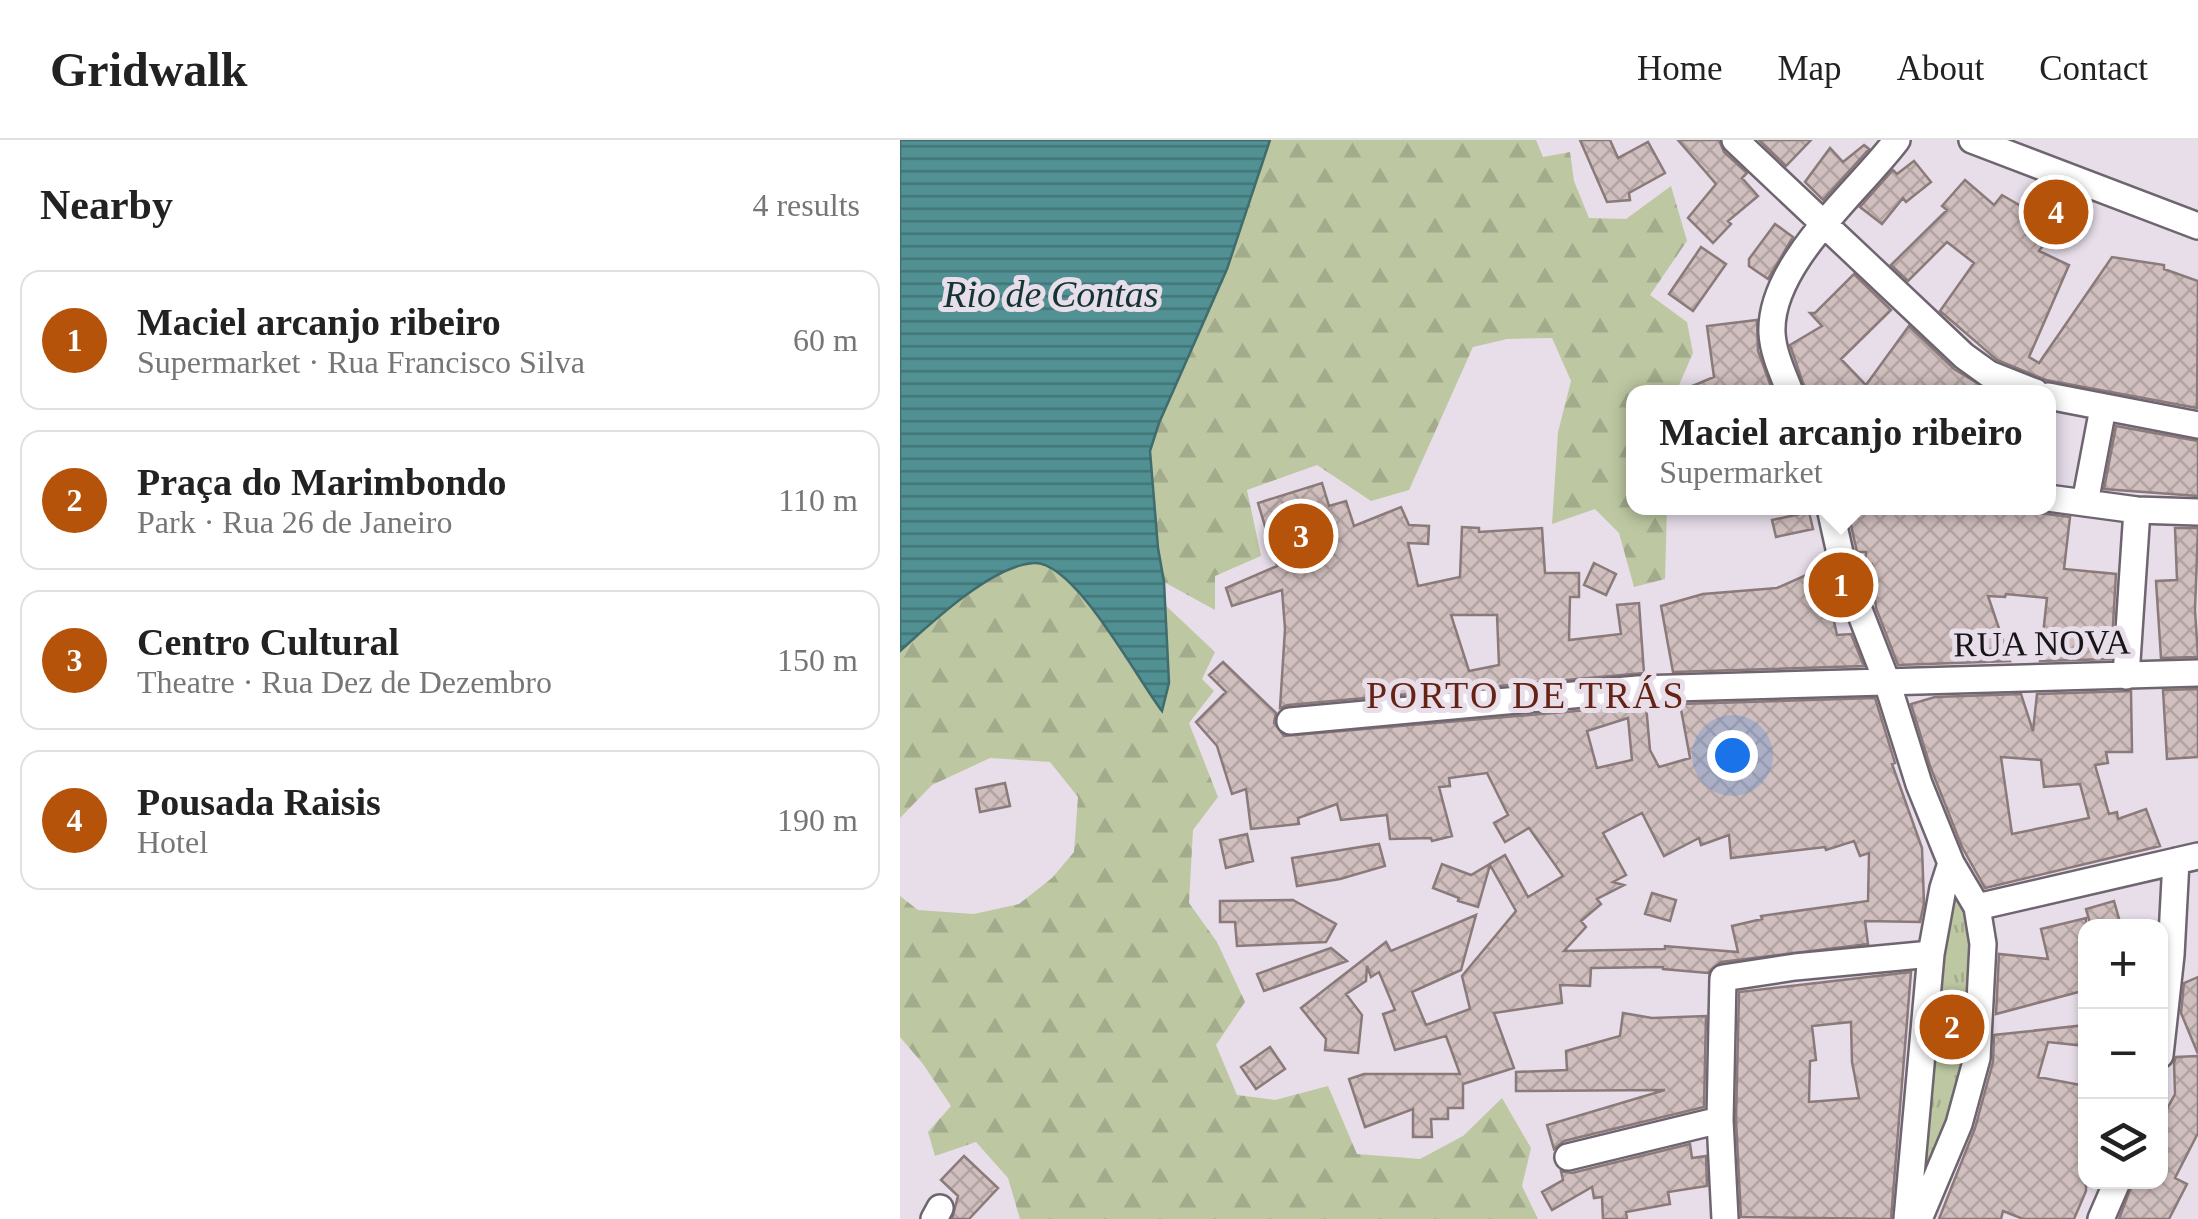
<!DOCTYPE html>
<meta charset="utf-8">
<style>
body{margin:0;font-family:"Times New Roman",serif;background:#f6f6f6;color:#222}
.controls{position:absolute;right:30px;bottom:30px;display:grid;overflow:hidden;border-radius:20px;box-shadow:0 2px 8px #0004}
.controls button{width:90px;height:90px;display:grid;place-items:center;padding:0;border:0;border-bottom:2px solid #e0e0e0;background:#fff;color:#222;font:50px sans-serif}
.you{position:absolute;left:832px;top:615px;width:35px;height:35px;margin:-25px;border:8px solid #fff;border-radius:50%;background:#1a73e8;box-shadow:0 0 0 15px #1a73e833}
.badge{display:grid;place-items:center;width:65px;height:65px;border-radius:50%;background:#b45309;color:#fff;font-size:32px;font-weight:700}
.pin{position:absolute;translate:-50% -50%;border:5px solid #fff;box-shadow:0 2px 10px #0006}
.popup{position:absolute;left:726px;top:245px;width:430px;height:130px;box-sizing:border-box;display:grid;place-content:center;border-radius:20px;background:#fff;filter:drop-shadow(0 2px 8px #0005);font-size:32px;white-space:nowrap;color:#767676}
.popup b{font-size:38px;color:#222}
.popup::after{content:'';position:absolute;left:50%;top:100%;margin-left:-20px;border:20px solid transparent;border-top-color:#fff}
.list{margin:0;padding:0;list-style:none}
h2{display:flex;justify-content:space-between;align-items:center;height:130px;margin:0;padding:0 40px;font-size:42px}
h2 small{font-size:32px;font-weight:400;color:#767676}
.list li{display:grid;grid-template-columns:65px 1fr auto;gap:30px;align-items:center;box-sizing:border-box;height:140px;margin:0 20px 20px;padding:0 20px;border:2px solid #e0e0e0;border-radius:20px}
.list b{display:block;font-size:38px;white-space:nowrap}
.list p{margin:0;font-size:32px;white-space:nowrap;color:#767676}
.list em{font-size:32px;font-style:normal;color:#767676}
.icon{flex:none;width:55px;height:55px;fill:none;stroke:currentColor;stroke-width:2;stroke-linecap:round;stroke-linejoin:round}
.map{position:relative;flex:none;width:1298px;height:1079px;overflow:hidden}
header{display:flex;align-items:center;gap:60px;box-sizing:border-box;height:140px;padding:0 50px;background:#fff;border-bottom:2px solid #e0e0e0}
header strong{font-size:48px}
nav{display:flex;gap:55px;margin-inline-start:auto;font-size:35px}
main{display:flex}
aside{flex:1;background:#fff}
.map>svg:first-child{display:block}
.forest{fill:url(#forest-firs)}
.park{fill:url(#park-tufts)}
.water{fill:url(#water-rules);stroke:#406c6e;stroke-width:2.5}
.building{fill:url(#building-cross-hatch);stroke:#8a7a79;stroke-width:2.5;fill-rule:evenodd}
.lines{fill:none;stroke-linecap:round;stroke-linejoin:round}
.minor-casing{stroke:#6e6570;stroke-width:30}
.minor{stroke:#fff;stroke-width:25}
.labels{text-anchor:middle;stroke-width:10;stroke-linejoin:round;paint-order:stroke}
.street-label{font-size:35px;fill:#181519;stroke:#e7deea}
.water-label{font-size:38px;font-style:italic;fill:#133435;stroke:#e7deea}
.neighbourhood-label{font-size:38px;letter-spacing:2.5px;fill:#662314;stroke:#e7deea}
</style>
<header>
<strong>Gridwalk</strong>
<nav><a>Home</a><a>Map</a><a>About</a><a>Contact</a></nav>
</header>
<main>
<aside>
<h2>Nearby<small>4 results</small></h2>
<ul class="list">
<li><span class="badge">1</span><div><b>Maciel arcanjo ribeiro</b><p>Supermarket · Rua Francisco Silva</p></div><em>60 m</em></li>
<li><span class="badge">2</span><div><b>Praça do Marimbondo</b><p>Park · Rua 26 de Janeiro</p></div><em>110 m</em></li>
<li><span class="badge">3</span><div><b>Centro Cultural</b><p>Theatre · Rua Dez de Dezembro</p></div><em>150 m</em></li>
<li><span class="badge">4</span><div><b>Pousada Raisis</b><p>Hotel</p></div><em>190 m</em></li>
</ul>
</aside>
<div class="map">
<svg width="1298" height="1079" viewBox="0 0 1298 1079">
<defs>
<pattern id="forest-firs" width="22" height="20" patternUnits="userSpaceOnUse" patternTransform="scale(2.5)"><rect width="22" height="20" fill="#bdc8a2"/><path d="M5 1l3.5 6h-7zM16 11l3.5 6h-7z" fill="#a2ab8b"/></pattern>
<pattern id="park-tufts" width="24" height="20" patternUnits="userSpaceOnUse" patternTransform="scale(2.5)"><rect width="24" height="20" fill="#bdc8a2"/><path d="M3 7l-1-3M5 7V3M7 7l1-3M15 17l-1-3M17 17v-4M19 17l1-3" fill="none" stroke="#a2ab8b"/></pattern>
<pattern id="water-rules" width="6" height="5" patternUnits="userSpaceOnUse" patternTransform="scale(2.5)"><rect width="6" height="5" fill="#519193"/><path d="M0 2.5h6" fill="none" stroke="#427577"/></pattern>
<pattern id="building-cross-hatch" width="8" height="8" patternUnits="userSpaceOnUse" patternTransform="scale(2.5)"><rect width="8" height="8" fill="#d0bfbe"/><path d="M0 0l8 8M0 8l8-8" fill="none" stroke="#b2a3a3"/></pattern>
</defs>
<rect width="100%" height="100%" fill="#e7deea"/>
<!-- forest -->
<path class="forest" d="M370 0H636L643 17 670 12 674 41 689 78 726 79 771 46 787 101 750 155 787 182 793 213 776 252H734V368H767L765 439 734 447 719 393 695 369 652 384 658 292 671 241 652 198 607 199 573 207 509 350 471 361 417 325 347 350 361 416 315 436V470L264 442 258 408 250 311 259 283 327 129Z
M135 422C188 432 229 530 262 570L269 543 263 463 315 512 302 539 314 551 289 583 318 657 293 690 289 763 317 802 345 862 316 905 337 955 375 960 428 946 457 1014 520 1019 563 996 602 958 631 1008 622 1046 638 1079H120L108 1038 76 1002 35 1016 28 992 51 966 23 924 0 897V756L18 770 74 774 119 764 152 738 174 712 178 657 150 622 90 618 32 645 0 678V511C39 477 83 434 135 422Z"/>
<!-- park -->
<path class="park" d="M1053 741 1067 773 1075 831 1072 871 1059 955 1022 1050 1047 778Z"/>
<!-- water -->
<path class="water" d="M0 0H370L327 129 259 283 250 311 258 408 264 442 269 543 262 571C237 539 175 421 134 423 92 425 30 484 0 511Z"/>
<!-- building -->
<path class="building" d="M680 0H710L718 18 748 2 765 33 729 53 730 60 707 62Z
M778 0H819L824 12 847 33 842 38 858 56 828 81 831 84 813 103 788 78 816 44Z
M859 0H911L886 26Z
M964 5 969 9 923 60 905 42 930 8 943 22Z
M1014 21 1031 42 1006 62 1003 58 982 84 960 67 993 30 997 34Z
M1065 40 1094 65 1102 55 1157 87 1139 111 1169 125 1129 217 1139 223 1212 117 1264 125V129L1298 141 1297 268 1146 240 1097 220 1040 171 1074 123 1047 102 1008 141 991 125 1047 70 1042 66Z
M875 84 893 97 868 139 849 126V119Z
M801 107 826 124 793 171 769 154Z
M954 134 991 170 941 219 966 245 1009 186 1054 229 1092 252H906L890 205 922 186 910 173H915Z
M857 180 858 211 873 252H778L814 237 807 186Z
M1216 286 1298 301V356L1204 349Z
M422 343 429 366 446 361 454 386 501 367 509 385 529 386 528 404 508 403 518 446 560 437 562 387 579 388V392L642 388 645 433H679V457H670L669 500 721 494 717 465 739 463 744 533 388 565 380 568 385 489 382 450 332 466 326 448 377 426 358 363ZM551 475H597L599 525 569 531Z
M947 368H1101L1170 377 1164 429 1216 434 1211 519 1140 521 1147 458 1106 454 1105 457 1088 456 1110 521 998 525 976 468 972 424H965L966 412H957Z
M909 372 913 389 876 397 872 380Z
M1275 388H1298L1295 470 1298 517 1261 518 1256 441 1277 440Z
M694 423 716 434 706 455 684 445Z
M922 428 937 495 951 494 964 526 773 532 761 466 803 454 877 448Z
M323 522 376 573 374 583 384 596 746 565 750 610 759 627 790 618 780 564 975 558 995 623 992 624 1022 708 1024 763 1020 782 965 781 968 804 821 822 808 833 763 829V827L691 828 690 846 660 845 662 863 594 873 614 928 563 944V968H548V979H531L532 997H513V969L465 987 449 939 464 934H560L546 896 495 910 483 874 495 870 479 832 471 837 467 826 466 841 446 854 462 875 458 913 425 910 426 899 401 868 486 802 491 811 576 775 561 830 512 852 526 885 570 869 562 836 616 771 590 725 578 767 558 761 559 758 533 748 542 724 571 735 605 715 628 757 663 736 629 688 605 702 594 683 608 675 587 633 549 638 550 646 539 647 552 696 532 701 531 698 490 699 487 675 441 680 437 664 398 678 399 684 351 689 346 649 332 654 317 606 296 582 326 552 309 535ZM728 578 732 620 697 628 687 591ZM742 673 764 716 799 698 801 705 829 695 831 718 925 707 926 710 954 701 960 716 969 713 968 761 861 776 862 779 832 786 838 812 765 806V809L664 811 686 787 681 781 701 764 697 759 724 745 713 742 726 735 703 693Z
M1298 549V617L1267 619 1263 550Z
M1231 551 1232 612H1206L1208 623 1195 625 1209 674 1217 672 1218 679 1246 669 1260 706 1085 748 1062 707 1030 626 1011 564 1035 557 1121 554 1133 591 1137 554ZM1101 617 1141 620 1144 647 1180 644 1189 678 1112 694Z
M105 643 110 666 80 672 76 649Z
M347 694 353 721 326 728 320 700Z
M479 704 485 726 440 739 397 746 392 718Z
M752 753 776 760 770 781 745 774Z
M393 760 436 784 426 802 337 806 335 782H320V761Z
M1214 761 1221 786H1191L1186 769Z
M1186 778V850L1096 874 1099 814 1148 819 1141 789Z
M431 808 447 821 364 851 357 834Z
M1011 832 991 1079 841 1077 836 980 839 852ZM951 882 952 922 959 958 909 962 910 921 916 920 912 886Z
M1298 837V914L1281 873 1284 843Z
M723 873 752 878 806 876 804 967 664 1001 654 1009 647 985 765 950 616 951V932L667 930 666 911 720 896Z
M1186 885V906L1148 902 1138 937 1186 946V1051L1174 1079H1123L1103 1071 1101 1079H1039L1075 988 1093 922 1094 895Z
M370 907 385 929 356 949 341 927Z
M1298 916V993L1275 1038 1287 1044 1269 1079H1219L1233 1042H1260V982L1275 954 1274 923 1276 917Z
M790 1004 792 1018 806 1016 807 1046 768 1052 770 1064 726 1072 727 1079H703L702 1057 694 1058 692 1047 652 1070 642 1052 663 1040 661 1031 672 1033Z
M64 1016 98 1048 69 1079H52L58 1056 41 1040Z"/>
<g class="lines">
<defs>
<path id="minor" d="M835 0 1064 216 1089 234 1135 252
M1072 0 1298 86
M890 252C883 234 873 213 872 193 869 124 958 52 997 0
M1148 256 1298 285
M1148 358 1237 370 1298 372
M1185 363 1203 268
M930 368 944 431 987 542 1019 644 1051 723 1077 767 1083 804 1077 918 1059 984 1019 1079
M1226 536 1237 370
M390 581 738 549 1298 533
M1077 767 1298 716
M1260 915 1271 815 1276 721
M668 1017 820 980
M34 1079 40 1068
M825 1079 820 980 823 838 895 827 1031 814
M1007 1079 1031 814 1043 748 1051 723
M1201 1079 1217 1042"/>
</defs>
<!-- minor casing -->
<use href="#minor" class="minor-casing"/>
<!-- minor -->
<use href="#minor" class="minor"/>
</g>
<g class="labels">
<!-- street labels -->
<g class="street-label">
<text transform="translate(1142 503) rotate(-1)" y="12">RUA NOVA</text>
</g>
<!-- water labels -->
<g class="water-label">
<text x="151" y="167">Rio de Contas</text>
</g>
<!-- neighbourhood labels -->
<g class="neighbourhood-label">
<text x="626" y="568">PORTO DE TRÁS</text>
</g>
</g>
</svg>
<div class="controls">
<button>+</button>
<button>−</button>
<button><svg class="icon" aria-label="layers" viewBox="0 0 24 24"><path d="M12 4l9 5-9 5-9-5zM3 14l9 5 9-5"/></svg></button>
</div>
<div class="you"></div>
<div class="pin badge" style="left:941px;top:445px">1</div>
<div class="popup"><b>Maciel arcanjo ribeiro</b>Supermarket</div>
<div class="pin badge" style="left:1052px;top:887px">2</div>
<div class="pin badge" style="left:401px;top:396px">3</div>
<div class="pin badge" style="left:1156px;top:72px">4</div>
</div>
</main>
